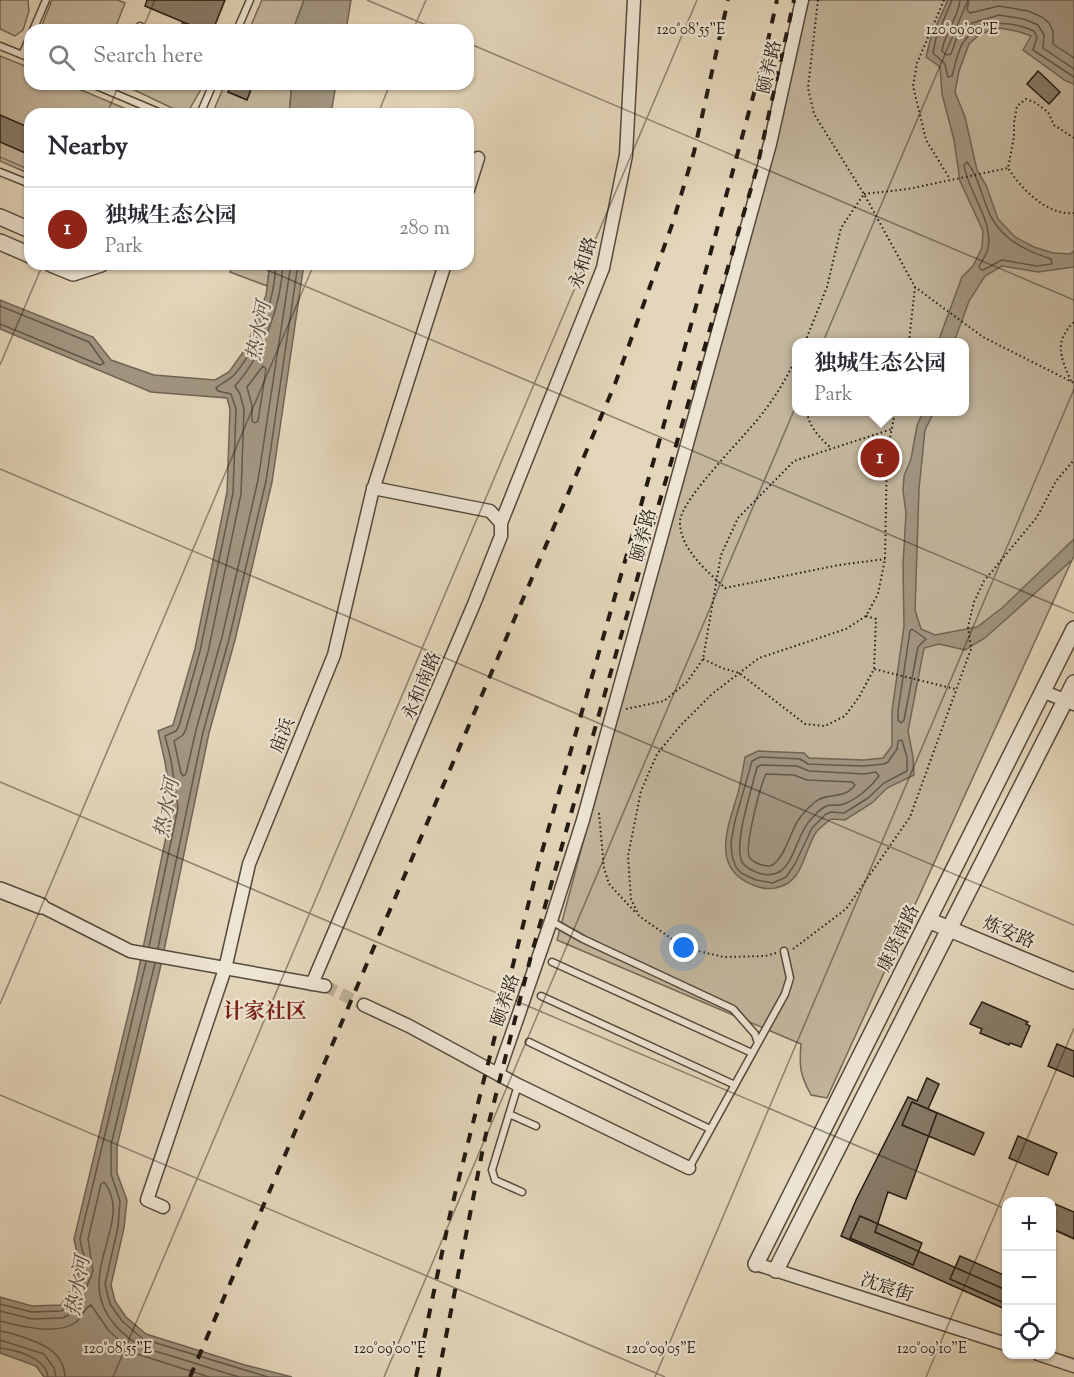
<!DOCTYPE html>
<meta charset="utf-8">
<style>
body{margin:0;font-family:"Sorts Mill Goudy","Noto Serif SC",serif;background:#f7f7f7;color:#2b2b33}
.controls{position:absolute;right:18px;bottom:18px;display:grid;overflow:hidden;border-radius:12px;box-shadow:0 2px 4px #0004}
.controls button{width:54px;height:54px;display:grid;place-items:center;padding:0;border:0;border-bottom:2px solid #e1e1e2;background:#fff;color:#2b2b33;font:30px sans-serif}
.you{position:absolute;left:684px;top:948px;width:21px;height:21px;margin:-15px;border:4px solid #fff;border-radius:50%;background:#1a73e8;box-shadow:0 0 0 9px #1a73e833}
.badge{display:grid;place-items:center;width:39px;height:39px;border-radius:50%;background:#8f2418;color:#fff;font-size:20px;font-weight:700}
.pin{position:absolute;translate:-50% -50%;border:3px solid #fff;box-shadow:0 2px 6px #0006}
.popup{position:absolute;left:792px;top:338px;width:177px;height:78px;box-sizing:border-box;display:grid;place-content:center;border-radius:12px;background:#fff;filter:drop-shadow(0 2px 4px #0005);font-size:20px;white-space:nowrap;color:#7c7c81}
.popup b{font-size:22px;color:#2b2b33}
.popup::after{content:'';position:absolute;left:50%;top:100%;margin-left:-12px;border:12px solid transparent;border-top-color:#fff}
.list{margin:0;padding:0;list-style:none}
h2{display:flex;justify-content:space-between;align-items:center;height:78px;margin:0;padding:0 24px;font-size:26px}
h2 small{font-size:20px;font-weight:400;color:#7c7c81}
.list li{display:grid;grid-template-columns:39px 1fr auto;gap:18px;align-items:center;box-sizing:border-box;height:84px;padding:0 24px;border-top:2px solid #e1e1e2}
.list b{display:block;font-size:22px;white-space:nowrap}
.list p{margin:0;font-size:20px;white-space:nowrap;color:#7c7c81}
.list em{font-size:20px;font-style:normal;color:#7c7c81}
.icon{flex:none;width:33px;height:33px;fill:none;stroke:currentColor;stroke-width:2;stroke-linecap:round;stroke-linejoin:round}
.map{position:relative;flex:none;width:1074px;height:1377px;overflow:hidden}
.search{position:absolute;background:#fff;box-shadow:0 2px 4px #0004;left:24px;top:24px;width:450px;height:66px;display:flex;align-items:center;gap:15px;box-sizing:border-box;padding:0 21px;border-radius:18px;color:#7c7c81;font-size:22px}
.panel{position:absolute;background:#fff;box-shadow:0 2px 4px #0004;left:24px;top:108px;width:450px;height:162px;border-radius:18px}
.map>svg:first-child{display:block}
.green{fill:#c3b69d;stroke:#736858;stroke-width:1.5;fill-rule:evenodd}
.water{fill:#a29681;stroke:#6f6455;stroke-width:1.5}
.lines{fill:none;stroke-linecap:round;stroke-linejoin:round}
.shore{stroke:#62584a;stroke-width:1.5}
.building{fill:#877c69;stroke:#231a12;stroke-width:1.5}
.minor-tunnel{stroke:#bdb098;stroke-width:12;stroke-dasharray:12 6;stroke-linecap:butt}
.service-casing{stroke:#53493c;stroke-width:9}
.minor-casing{stroke:#53493c;stroke-width:15}
.tertiary-casing{stroke:#53493c;stroke-width:18}
.path{stroke:#231a12;stroke-width:2;stroke-dasharray:1.5 3;stroke-linecap:butt}
.service{stroke:#ede4d2;stroke-width:6}
.minor{stroke:#ede4d2;stroke-width:12}
.tertiary{stroke:#ede4d2;stroke-width:15}
.rail{stroke:#231a12;stroke-width:4;stroke-dasharray:10 10;stroke-linecap:butt}
.ticks{fill:none;stroke:#231a12;stroke-width:1.5;stroke-opacity:0.45}
.labels{text-anchor:middle;stroke-width:4.5;stroke-linejoin:round;paint-order:stroke}
.street-label{font-size:18px;fill:#231a12;stroke:#ede4d2}
.water-label{font-size:20px;font-style:italic;fill:#564c3e;stroke:#ede4d2}
.quarter-label{font-size:21px;font-weight:bold;fill:#7a1f14;stroke:#ede4d2}
.ticks-label{font-size:15px;text-anchor:middle;fill:#231a12;stroke:#ede4d2;stroke-width:4.5;stroke-linejoin:round;paint-order:stroke}
</style>
<div class="map">
<svg width="1074" height="1377" viewBox="0 0 1074 1377">
<rect width="100%" height="100%" fill="#e4d6ba"/>
<filter id="stains"><feTurbulence type="fractalNoise" baseFrequency=".00333" numOctaves="4"/><feColorMatrix values="0 0 0 0 .2 0 0 0 0 .09 0 0 0 0 .02 0 0 0 .5 -.17"/></filter>
<radialGradient id="worn" r=".72"><stop offset=".6" stop-color="#630" stop-opacity="0"/><stop offset="1" stop-color="#630" stop-opacity=".3"/></radialGradient>
<!-- green -->
<path class="green" d="M0 0H28L29 11 23 30 15 36 0 29Z
M52 0H118L125 3 116 26 117 30H40Z
M262 0H304L293 30H249Z
M802 0H1074V540L1063 567 1072 560 827 1098 811 1095C800 1075 799 1066 801 1044L557 940 708 375ZM796 342H964V412H796Z
M0 56 30 68V84H67L138 114H30V174L0 161Z
M129 84H204L189 110 174 109 130 88Z
M225 84H292L289 114H212Z
M233 264H270L267 286 230 272Z"/>
<!-- water -->
<path class="water" d="M304 0H351L346 30H293Z
M948 0H1074V84L1066 81 1023 50 1031 36 1020 32 1000 28 980 34 969 44 959 71 955 92 965 117 977 170 986 185 998 219 1015 237 1034 247 1053 253 1070 254 1074 251V267L1038 272 1002 266 985 276 969 301 954 342H938L962 277 973 266 982 248 983 231 960 181 954 140 942 94 940 67 926 57 931 37Z
M292 84H336L331 114H289Z
M270 264H304L272 482 235 640 209 733 161 965 117 1146V1173L127 1200 124 1228 111 1285 115 1301 126 1317 146 1334 245 1365 292 1377H44L36 1366 0 1353V1297L32 1306 61 1305 71 1290 80 1268 74 1239 136 982 172 808 165 762 158 731 173 725 195 649 227 492 230 409 227 398 151 392 0 329V300L93 337 111 360 154 375 215 380 229 372 246 348 266 295Z
M923 412H934L925 430 919 489 915 610 921 629 935 635 977 627 1002 608 1074 539V556L1072 560 985 638 965 650 939 644 924 648 908 731 913 757 914 775 887 788 872 803 845 820 831 819C826 823 821 827 817 831 806 846 804 873 788 883 777 890 764 890 753 885 710 868 728 827 738 793 741 781 743 769 745 757L758 751 804 753 809 758 864 760 883 758 892 746V711L904 626 903 565 906 513 903 491 904 476 911 459 917 426Z"/>
<g class="lines">
<!-- shore -->
<path class="shore" d="M952 0 936 38 933 53 945 64 948 77 952 76C955 65 958 48 965 40 981 18 1012 21 1034 31L1037 37 1033 50 1074 77
M960 0C959 17 944 33 942 51L947 55 951 54 957 37 972 23 999 15 1024 19 1038 25 1044 35 1043 48 1074 69
M969 0 967 10 970 13 999 6 1028 11 1042 17 1049 23 1053 31V44L1074 58
M967 162C976 172 981 192 986 205 996 236 1021 249 1051 259L1052 264 1037 266 1002 260 983 270 980 269 979 266C982 261 987 254 988 248 994 222 968 192 964 165Z
M283 264C281 307 263 354 235 386L240 394 244 409 241 494 208 652 186 729 183 735 174 741 181 773 183 776 186 774 196 730 222 637 258 480 291 264
M0 306 89 342 104 363 100 365 0 324
M263 366 266 369 258 421 255 423 252 421V406L247 387Z
M912 629 926 639 918 647 904 720 901 723 898 720V711L910 631Z
M902 740 907 758V771L884 783 868 798 844 813 831 812 826 814 812 828 795 864 786 877 773 883 756 880 741 873 736 867 732 856 731 842 735 821 752 761 760 757 800 759 808 764 831 765 864 766 884 764 888 762 897 749 898 741Z
M761 765 797 766 809 771 864 774 876 772 879 776C871 787 857 799 844 804 839 806 835 805 830 805 822 806 817 813 812 818 797 832 795 863 779 872 772 876 763 875 756 872 751 870 745 867 742 862 733 844 752 789 757 767Z
M766 774 794 775 807 780 852 782 855 785C843 801 828 791 815 802 809 807 803 813 799 819 790 832 787 852 775 863 772 867 767 866 762 865 759 864 752 861 750 858 743 849 761 784 766 774Z
M149 947 178 808 171 760 165 736 176 731 179 726 200 651 233 493 236 409 231 394 218 391 216 388C221 383 230 380 235 374 259 345 274 302 276 264
M158 948 203 732 229 639 266 481 298 264
M155 963 111 1145V1174L120 1201 118 1227 105 1284 110 1304 122 1321 143 1339 268 1377
M0 1304 32 1312 62 1311C71 1305 85 1279 86 1268 86 1259 81 1248 80 1239L146 962
M0 1311 32 1319 63 1318 73 1312 83 1296 93 1271 88 1239 101 1184 104 1182C140 1228 53 1287 137 1344 146 1350 159 1352 168 1355 192 1362 215 1370 239 1377
M0 1321C19 1326 58 1336 76 1322 82 1317 84 1308 91 1305L109 1331 134 1353 209 1377
M0 1331C8 1332 15 1335 23 1337 43 1344 64 1352 65 1377
M0 1340 44 1354 54 1368 56 1377
M0 1348C17 1350 46 1358 48 1377"/>
</g>
<!-- building -->
<path class="building" d="M147 0H225L213 30H202L145 6Z
M183 22 202 30H179Z
M1038 71 1060 92 1049 104 1027 84Z
M231 84H253L247 100 228 92Z
M0 115 30 128V155L0 142Z
M982 1002 1028 1022 1026 1024 1030 1026 1021 1047 1010 1043 1009 1045 980 1033 982 1029 970 1024Z
M1057 1044 1074 1051V1077L1048 1066Z
M927 1078 939 1084 928 1109 937 1113 906 1199 888 1192 875 1232 1006 1290 1005 1309 841 1236 856 1200 908 1097 917 1101Z
M912 1102 984 1133 974 1155 902 1125Z
M1018 1136 1057 1153 1048 1175 1009 1158Z
M1055 1204 1074 1212V1239L1052 1229V1213Z
M860 1216 922 1243 913 1265 850 1238Z
M960 1256 1006 1276V1292L1002 1302 950 1279Z"/>
<g class="lines">
<!-- minor-tunnel -->
<path class="minor-tunnel" d="M325 986 364 1005"/>
<defs>
<path id="service" d="M33 30 46 0
M138 30 140 26
M237 30 250 0
M0 46 30 58
M22 55 30 37
M92 84 163 114
M200 114 213 84
M0 172 30 184
M223 264H226
M551 921 583 939 733 1009 755 1034 758 1043
M552 962 752 1053
M541 996 735 1085
M529 1042 710 1129
M518 1085 492 1170 495 1180 522 1192
M509 1114 536 1126
M689 1168 785 994 790 978 784 951"/>
<path id="minor" d="M468 190 478 158
M501 523 603 268 626 155 634 0
M1042 691 1074 704
M41 906 130 951 325 986
M312 984 474 604 501 536V523L490 511 373 488
M364 1005 409 1026 518 1085 689 1168
M498 1074 551 921 583 820 770 144 802 0
M163 1207 147 1200 225 969 249 864 334 655 372 493 445 264
M756 1264 1006 1344
M1038 1354 1074 1366"/>
<path id="tertiary" d="M0 217 30 230
M0 242 30 255
M51 264 73 273 101 264
M0 890 41 906
M928 920 1074 981
M756 1264 1074 629
M776 1270 1074 683"/>
</defs>
<!-- service casing -->
<use href="#service" class="service-casing"/>
<!-- minor casing -->
<use href="#minor" class="minor-casing"/>
<!-- tertiary casing -->
<use href="#tertiary" class="tertiary-casing"/>
<!-- path -->
<path class="path" d="M818 0 808 88 814 114 864 194 915 287 983 337 1074 383
M944 0 917 63 913 86 926 140 950 179
M1074 138 1054 125 1048 112 1036 103 1026 99 1017 106 1014 123V137L1008 168C1021 189 1048 216 1074 213
M864 194 908 189 1008 168
M805 342 827 287 841 228 864 194
M909 342 915 287
M796 359C787 377 777 394 765 410 749 433 680 499 680 522 680 549 707 571 725 588L839 565 885 559
M1071 381C1061 358 1053 342 1074 322
M807 412C809 427 820 438 831 448
M866 616 876 619 874 669
M703 659 722 668 739 673 805 724 825 726 845 716 859 697 874 669 955 689
M626 709 664 701 687 682 703 659 721 555 738 518 794 461 892 429
M599 813 604 868 609 884 636 913
M793 949 846 909 910 817 971 649 968 627 974 602 984 581 1037 517 1056 481 1074 460
M776 953 765 956 724 957 685 948 639 916 631 899 628 856 641 791 657 754 681 725 712 694 759 658 846 629 866 616 878 594 885 559 887 454 895 412"/>
<!-- service -->
<use href="#service" class="service"/>
<!-- minor -->
<use href="#minor" class="minor"/>
<!-- tertiary -->
<use href="#tertiary" class="tertiary"/>
<!-- rail -->
<path class="rail" d="M190 1377 615 384 673 222 694 152 728 0
M416 1377 451 1210 539 862 661 435 766 49 777 0
M438 1377 485 1138 531 956 639 572 757 168 794 0"/>
</g>
<!-- ticks -->
<path class="ticks" d="M367 0 438 30M142 30 155 0M413 30 426 0M468 43 1074 300M107 114 119 84M378 114 390 84M0 157 30 170M253 264 1074 613M0 365 43 264M0 469 1074 925M0 782 1006 1209M0 1004 314 264M0 1095 665 1377M1052 1228 1074 1238M113 1377 697 0M384 1377 968 0M655 1377 1074 389M926 1377 1074 1028"/>
<g class="labels">
<!-- street labels -->
<g class="street-label">
<text transform="translate(769 67) rotate(-77)" y="6">颐养路</text>
<text transform="translate(583 263) rotate(-72)" y="6">永和路</text>
<text transform="translate(643 535) rotate(-75)" y="6">颐养路</text>
<text transform="translate(421 686) rotate(-67)" y="6">永和南路</text>
<text transform="translate(282 735) rotate(-68)" y="6">庙浜</text>
<text transform="translate(1009 932) rotate(23)" y="6">炼安路</text>
<text transform="translate(898 938) rotate(-64)" y="6">康贤南路</text>
<text transform="translate(505 1000) rotate(-71)" y="6">颐养路</text>
<text transform="translate(887 1287) rotate(18)" y="6">沈宸街</text>
</g>
<!-- water labels -->
<g class="water-label">
<text transform="translate(258 331) rotate(-79)" y="7">热水河</text>
<text transform="translate(166 808) rotate(-79)" y="7">热水河</text>
<text transform="translate(77 1286) rotate(-80)" y="7">热水河</text>
</g>
<!-- quarter labels -->
<g class="quarter-label">
<text x="265" y="1018">计家社区</text>
</g>
</g>
<g class="ticks-label">
<text x="691" y="34">120°08'55"E</text>
<text x="962" y="34">120°09'00"E</text>
<text x="118" y="1353">120°08'55"E</text>
<text x="390" y="1353">120°09'00"E</text>
<text x="661" y="1353">120°09'05"E</text>
<text x="932" y="1353">120°09'10"E</text>
</g>
<rect width="100%" height="100%" filter="url(#stains)"/>
<rect width="100%" height="100%" fill="url(#worn)"/>
</svg>
<div class="controls">
<button>+</button>
<button>−</button>
<button><svg class="icon" aria-label="locate" viewBox="0 0 24 24"><circle cx="12" cy="12" r="6"/><path d="M12 2v4M12 18v4M2 12h4M18 12h4"/></svg></button>
</div>
<div class="you"></div>
<div class="pin badge" style="left:880px;top:458px">1</div>
<div class="popup"><b>独城生态公园</b>Park</div>
<div class="search"><svg class="icon" aria-label="search" viewBox="0 0 24 24"><circle cx="10" cy="10" r="6"/><path d="M15 15l6 6"/></svg>Search here</div>
<section class="panel">
<h2>Nearby<small></small></h2>
<ul class="list">
<li><span class="badge">1</span><div><b>独城生态公园</b><p>Park</p></div><em>280 m</em></li>
</ul>
</section>
</div>
